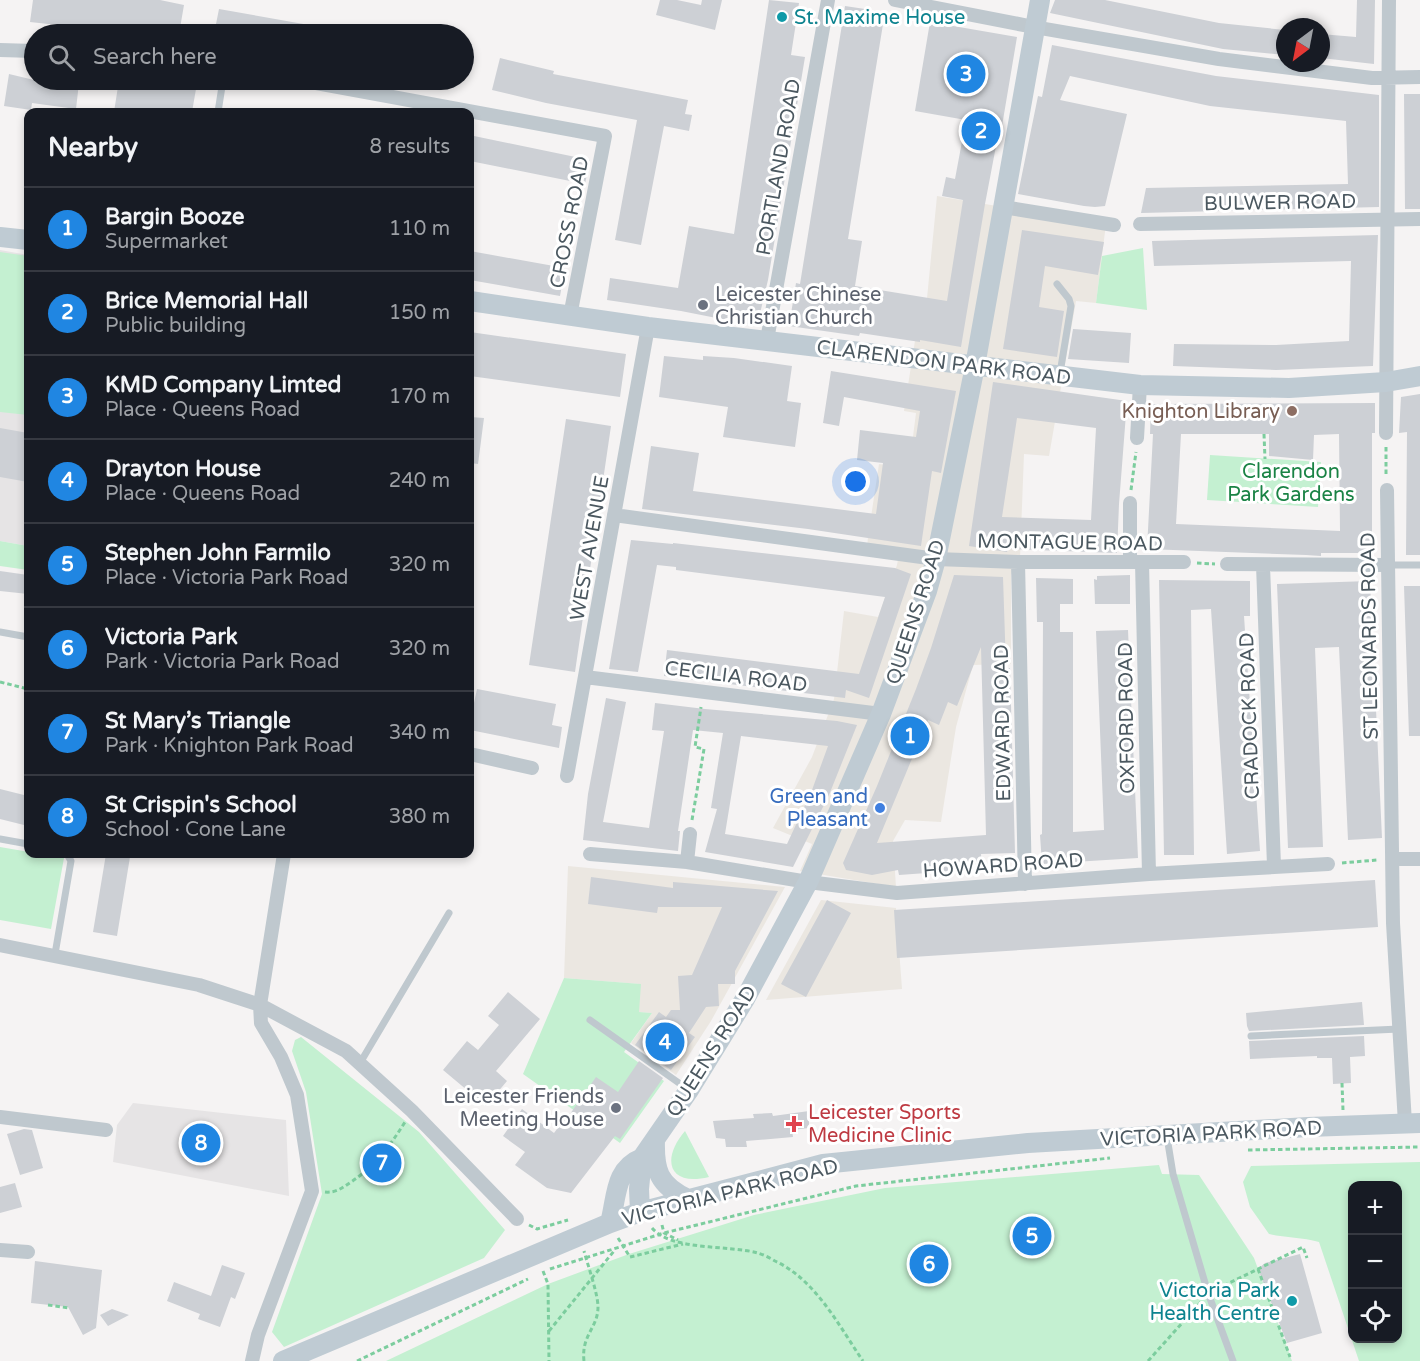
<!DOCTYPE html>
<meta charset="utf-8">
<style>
body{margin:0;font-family:"Varela Round",sans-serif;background:#242831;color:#f1f3f6}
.controls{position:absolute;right:18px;bottom:18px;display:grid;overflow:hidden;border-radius:12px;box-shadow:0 3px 9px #0003}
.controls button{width:54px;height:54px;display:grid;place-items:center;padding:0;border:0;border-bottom:2px solid #363941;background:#171b24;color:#f1f3f6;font:30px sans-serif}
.compass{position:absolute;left:1276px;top:18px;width:54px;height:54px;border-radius:50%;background:#171b24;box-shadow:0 3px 9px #0003;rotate:212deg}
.you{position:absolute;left:856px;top:482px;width:21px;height:21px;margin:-15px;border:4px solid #fff;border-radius:50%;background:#1a73e8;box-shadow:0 0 0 9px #1a73e833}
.badge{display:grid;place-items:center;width:39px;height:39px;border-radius:50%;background:#2086e2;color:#fff;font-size:20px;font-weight:700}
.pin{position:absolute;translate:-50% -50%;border:3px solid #fff;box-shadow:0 2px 6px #0006}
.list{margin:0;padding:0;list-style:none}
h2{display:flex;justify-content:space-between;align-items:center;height:78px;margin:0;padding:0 24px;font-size:26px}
h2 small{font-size:20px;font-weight:400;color:#9ea1a6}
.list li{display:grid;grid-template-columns:39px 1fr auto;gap:18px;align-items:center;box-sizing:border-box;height:84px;padding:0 24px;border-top:2px solid #363941}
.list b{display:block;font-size:22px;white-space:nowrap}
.list p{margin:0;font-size:20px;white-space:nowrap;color:#9ea1a6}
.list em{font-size:20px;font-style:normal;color:#9ea1a6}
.icon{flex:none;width:33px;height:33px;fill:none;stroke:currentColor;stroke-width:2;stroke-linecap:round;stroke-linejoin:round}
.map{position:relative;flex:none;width:1420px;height:1361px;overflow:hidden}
.search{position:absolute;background:#171b24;box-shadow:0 3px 9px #0003;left:24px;top:24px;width:450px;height:66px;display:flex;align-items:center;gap:15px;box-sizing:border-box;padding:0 21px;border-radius:33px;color:#9ea1a6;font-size:22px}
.panel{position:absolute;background:#171b24;box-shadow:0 3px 9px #0003;left:24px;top:108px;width:450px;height:750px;border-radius:12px}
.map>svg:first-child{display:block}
.commercial{fill:#ebe7e1}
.education{fill:#e6e4e5}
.green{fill:#c4f0d1;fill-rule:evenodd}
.building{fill:#cdd0d5;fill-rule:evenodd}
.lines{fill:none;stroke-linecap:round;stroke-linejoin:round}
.path{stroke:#7ccd9e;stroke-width:3;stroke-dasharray:4.5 3;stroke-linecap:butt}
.lane{stroke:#bfc8ce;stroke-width:7}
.street{stroke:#bfc8ce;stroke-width:14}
.secondary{stroke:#bfcbd3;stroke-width:20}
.culture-dot{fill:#0f9aa8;stroke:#fff;stroke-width:2}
.worship-dot{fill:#6b7280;stroke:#fff;stroke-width:2}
.education-dot{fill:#8d6e63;stroke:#fff;stroke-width:2}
.shop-dot{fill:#3f7fe0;stroke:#fff;stroke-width:2}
.health-dot{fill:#e0444e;stroke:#fff;stroke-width:2}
.labels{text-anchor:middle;stroke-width:6;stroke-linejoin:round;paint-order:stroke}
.culture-label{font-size:20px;fill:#0d838f;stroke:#fff;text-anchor:start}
.street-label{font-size:20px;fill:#4b5860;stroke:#fff}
.worship-label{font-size:20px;fill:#5b616d;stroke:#fff;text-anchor:start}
.education-label{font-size:20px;fill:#785e54;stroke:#fff;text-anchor:end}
.park-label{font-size:20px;fill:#1a8345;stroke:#fff}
.shop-label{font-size:20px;fill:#366cbe;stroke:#fff;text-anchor:end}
.health-label{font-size:20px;fill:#be3a42;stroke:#fff;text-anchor:start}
</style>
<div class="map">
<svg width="1420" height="1361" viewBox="0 0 1420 1361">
<rect width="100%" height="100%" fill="#f5f3f3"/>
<!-- commercial -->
<path class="commercial" d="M937 196 1106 224 1096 303 1076 301 1049 456 1024 454 1020 558 1011 575V664L973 665 956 727 941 822 905 820 893 841 896 887 800 871 812 844 773 828 812 757 834 699 844 611 878 617 897 565 899 554 867 549 868 537 879 464 909 468 916 413 904 411 917 328 924 329Z
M568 866 785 887 711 1021 676 1075 631 1043 652 1013 638 1012 640 984 564 978Z
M821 900 896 908 902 989 766 1000Z"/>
<!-- education -->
<path class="education" d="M0 250 28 255V546L0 541Z
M133 1103 286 1120 289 1196 113 1162 117 1125Z"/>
<!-- green -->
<path class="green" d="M1143 248 1147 310 1096 303 1102 256Z
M0 252 28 256V415L0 412Z
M1210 455 1321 462 1318 507 1207 500Z
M0 541 28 546V570L0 566Z
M0 847 64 858 51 929 0 920Z
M564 978 641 984 639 1012 652 1013 624 1052 664 1081 620 1143 523 1074Z
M301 1037 419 1132 505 1230 484 1258 284 1347 272 1332 322 1194 306 1092 292 1051 295 1040Z
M685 1131 709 1177C668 1187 661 1159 685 1131Z
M1420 1162V1361H1359L1319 1242C1302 1237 1286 1238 1269 1234L1250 1207 1243 1182 1251 1166ZM1352 1186H1398V1338H1352Z
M1159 1165 1162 1174 1199 1175 1254 1258 1292 1361H386L548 1284 629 1254 754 1215 885 1188Z"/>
<!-- building -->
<path class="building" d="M33 0H160L184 5 179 34H151L121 29 120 34H117L76 27 30 22Z
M660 0H677L701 5 702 0H722L715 30 656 15Z
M769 0 799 3 791 55 805 57 768 280 757 326 681 311 607 300 610 278 678 288 689 226 734 234Z
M1055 0H1105L1219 23 1285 30V55L1223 49 1050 13Z
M1357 0H1375L1374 64 1321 58V34L1356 37Z
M845 6 885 12 848 239 862 241 855 286 947 301 963 200 942 196 946 177 955 179 966 120 915 111 930 22 1017 37 1002 126 1000 125 985 204 961 347 920 340V342L860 333 859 336 789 326 796 283 800 284Z
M219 9 326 28V34H214Z
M1052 45 1216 76 1379 95V207L1141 213 1146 188 1348 184 1346 121 1210 106 1070 76 1060 100 1127 114 1105 206 1095 207 1084 206 1018 194 1038 96 1042 97Z
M500 58 554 71 553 74 688 100 685 114 692 115 689 131 664 126 641 245 615 240 637 120 546 103 492 90Z
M9 74 34 80 79 83 76 109 32 103 31 110 4 106Z
M119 80H139L196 89 192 112H114Z
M1404 94H1420V209H1405Z
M474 136 590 160 585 184 470 161Z
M1022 230 1104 242 1098 275 1045 266 1039 307 1064 311 1057 357 1003 349Z
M1378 235 1373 366 1276 370 1173 366 1174 344 1276 345 1349 341 1351 261 1154 266 1152 241Z
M470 251 565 268 560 296 470 280Z
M1073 329 1131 333 1129 363 1068 359Z
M470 332 626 354 620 397 470 376Z
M664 356 703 360V356L734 358 792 366 787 401 801 403 795 447 723 437 728 407 659 397Z
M831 371 956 391 941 473 932 471 921 546 808 529 642 509 651 446 699 453 693 491 876 514 883 463 857 460 860 430 916 437 920 411 844 397 839 426 823 423Z
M993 382 1127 401 1119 504 1117 553 1008 549 1007 552 969 546ZM1017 418 1096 428 1091 520 1002 517Z
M1420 394V555H1406L1407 432 1399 433 1401 397Z
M1375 403V433H1372V553H1321V556L1306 555 1147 549 1153 434H1150L1151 404ZM1181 434H1269V456L1313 460 1314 435 1339 434 1340 531 1176 524Z
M470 417 484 418 478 464 470 463Z
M566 419 611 426 575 672 529 665Z
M0 428 28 433V482L0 477Z
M631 540 673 544V543L895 568 911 574 869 698 846 690 845 698 664 676 667 650 859 674 885 597 676 570V567L657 565 638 672 609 669Z
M0 571 28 575V594L0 591Z
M954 575 1003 577 1006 668H1010L1015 853 981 854 982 869 899 875 898 870 872 875 846 870 843 863 877 786 916 689 931 648ZM981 647 986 835 877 843 928 720 939 725 948 702 957 706Z
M1130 575V604H1095L1094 579 1097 580V576Z
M1036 578 1073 579V604H1060V632H1073V832L1104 830 1096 631 1128 630 1138 858 1042 864 1040 835 1042 834 1043 622H1037Z
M1159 580 1250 581V616H1244L1260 851 1227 854 1211 609 1191 610 1194 855H1164Z
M1370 581 1382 838 1348 840 1339 647 1315 648 1323 847 1288 848 1277 584Z
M1404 586H1420V736H1409Z
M477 689 556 704 552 725 562 727 559 748 470 730V702L474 703Z
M606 698 626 702 603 822 649 828 664 731 652 730 655 703 705 709 837 721 857 725 829 795 793 867 705 852 717 809 711 808 723 733 693 730 678 831H680L678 851 583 840 588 794ZM741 736 828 746 812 790 787 844 725 834Z
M0 789 28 796V826L0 819Z
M106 854 130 857 117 936 93 932Z
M591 877 673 888V882L778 891 735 971V984H718L719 1006 706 1007 689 1033 695 1037 671 1070 635 1045 659 1012 666 1017 671 1010H680L678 976 692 975 722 907H658L657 913 588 904Z
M1375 880 1378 927 897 958 894 910Z
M827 900 851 913 806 997 781 984Z
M508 992 540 1019 496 1071 507 1081 486 1106 443 1070 467 1041 478 1050 499 1025 488 1016Z
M1362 1002 1364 1025 1249 1031 1247 1026 1246 1013Z
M1364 1036 1365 1056 1350 1057 1351 1083 1333 1084 1332 1058H1317V1056L1250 1059 1249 1041Z
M639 1061 663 1078 620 1139 615 1136 571 1193 547 1188 515 1165 525 1152 503 1136 522 1109 554 1133 569 1113 570 1114 596 1077 618 1092Z
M809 1111V1128L792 1130 793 1137 746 1141 747 1147H726L725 1139 716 1138 713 1121 754 1118 753 1114 772 1113 773 1116Z
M24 1129 32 1130 43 1168 20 1175 7 1134Z
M15 1183 22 1207 0 1213V1187Z
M1300 1254 1322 1333 1287 1343 1258 1269 1265 1263Z
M35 1261 102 1270 96 1328 83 1335 68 1307 31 1303Z
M222 1265 245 1273 235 1299 231 1297 220 1327 198 1319 200 1314 167 1301 174 1282 211 1296Z
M112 1309 129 1315 108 1326 100 1315Z"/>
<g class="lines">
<!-- path -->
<path class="path" d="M1264 434 1265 459
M1386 447V476
M1131 490 1136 452
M1197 563 1215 564
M0 682 28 689
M692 820 704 749 695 747 701 707
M1342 863 1377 860
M1342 1083 1343 1110
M1248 1150 1420 1147
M325 1192C336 1193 342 1188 351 1182 375 1166 390 1146 405 1122
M529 1225 537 1229 568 1220
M662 1225 664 1233 678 1240
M652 1228C671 1251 730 1245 758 1253 764 1255 770 1258 775 1261 816 1280 839 1326 863 1361
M618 1238 630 1257 683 1244
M550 1269 664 1233 856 1186 1110 1158
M1258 1269 1290 1357
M543 1271 548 1284 549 1361
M1217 1289 1303 1247 1307 1258
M48 1305 69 1308
M549 1331 614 1251
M357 1361 528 1279
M584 1361C581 1335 598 1328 598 1307 598 1294 588 1266 584 1251
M1148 1361 1201 1302"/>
<!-- lane -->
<path class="lane" d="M218 112 223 80
M1057 284 1069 299 1071 306 1060 373
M1387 565H1420
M0 632 28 637
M0 839 28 844
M55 954 71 861 67 854
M590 1020 686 1088
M1251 1036 1399 1029
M360 1063 449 913
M1167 1137 1173 1174 1208 1293 1233 1361"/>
<!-- street -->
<path class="street" d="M895 0 1034 27 1219 59 1372 78 1420 77
M0 50 34 51
M300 80 605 136 570 316
M1003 207 1114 225
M1140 224 1420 219
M767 340 828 0
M1386 433 1389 0
M1137 438 1140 385
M1387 490 1393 923 1405 1123
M1130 503V561
M614 515 936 559 1018 562H1184
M1018 562 1025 884
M1142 562 1149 874
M1227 564 1387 565
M1263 565 1274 866
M585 677 881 714
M470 754 532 768
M567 776 648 327
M590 854 687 862 808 882 897 893 1149 874 1328 864
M1392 859H1420
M687 862 690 834
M0 945 199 985 260 1005 346 1051 412 1111 517 1219
M0 1117 106 1130
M0 1250 28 1252
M252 1361 258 1335 312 1191 297 1095 281 1057 261 1023 260 1005 284 854"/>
<!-- secondary -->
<path class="secondary" d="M0 237 28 240
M470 301 648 327 1140 385 1289 388 1386 382 1420 376
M655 1139C654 1170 658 1185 688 1199
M640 1212 639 1189 642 1158 689 1090 745 999 808 882 881 714 927 591 936 559 975 366 1040 0
M610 1223C617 1197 614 1169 642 1158
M283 1361 610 1223 640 1212 823 1164 1028 1143 1308 1127 1420 1123"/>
</g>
<!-- markers -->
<g class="culture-dot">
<circle cx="782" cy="17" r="6"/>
<circle cx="1292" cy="1301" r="6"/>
</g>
<g class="worship-dot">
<circle cx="703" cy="305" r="6"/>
<circle cx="616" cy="1108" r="6"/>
</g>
<circle class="education-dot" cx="1292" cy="411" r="6"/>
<circle class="shop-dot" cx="880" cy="808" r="6"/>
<path class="health-dot" d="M791 1115h6v6h6v6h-6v6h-6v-6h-6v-6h6z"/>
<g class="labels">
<!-- culture labels -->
<g class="culture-label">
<text x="794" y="24">St. Maxime House</text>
<text x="1280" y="1297" text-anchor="end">Victoria Park<tspan x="1280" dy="23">Health Centre</tspan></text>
</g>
<!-- street labels -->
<g class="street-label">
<text transform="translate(778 167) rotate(-80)" y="7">PORTLAND ROAD</text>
<text transform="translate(1280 202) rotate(-1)" y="7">BULWER ROAD</text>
<text transform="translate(569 222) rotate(-79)" y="7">CROSS ROAD</text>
<text transform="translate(944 362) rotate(7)" y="7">CLARENDON PARK ROAD</text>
<text transform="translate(1070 542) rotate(1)" y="7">MONTAGUE ROAD</text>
<text transform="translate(589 548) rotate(-80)" y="7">WEST AVENUE</text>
<text transform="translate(915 612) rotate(-72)" y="7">QUEENS ROAD</text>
<text transform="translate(1369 636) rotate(-91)" y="7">ST LEONARDS ROAD</text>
<text transform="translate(736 676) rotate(7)" y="7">CECILIA ROAD</text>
<text transform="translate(1249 716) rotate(-92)" y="7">CRADOCK ROAD</text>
<text transform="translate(1126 718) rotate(-91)" y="7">OXFORD ROAD</text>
<text transform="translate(1002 723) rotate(-91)" y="7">EDWARD ROAD</text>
<text transform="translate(1003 865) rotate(-4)" y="7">HOWARD ROAD</text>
<text transform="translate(711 1051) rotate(-58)" y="7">QUEENS ROAD</text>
<text transform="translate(1211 1133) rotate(-3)" y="7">VICTORIA PARK ROAD</text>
<text transform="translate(730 1192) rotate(-14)" y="7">VICTORIA PARK ROAD</text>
</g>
<!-- worship labels -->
<g class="worship-label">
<text x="715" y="301">Leicester Chinese<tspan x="715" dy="23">Christian Church</tspan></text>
<text x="604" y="1103" text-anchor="end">Leicester Friends<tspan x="604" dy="23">Meeting House</tspan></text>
</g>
<!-- education labels -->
<g class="education-label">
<text x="1280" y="418">Knighton Library</text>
</g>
<!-- park labels -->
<g class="park-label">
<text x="1291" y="478">Clarendon<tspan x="1291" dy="23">Park Gardens</tspan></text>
</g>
<!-- shop labels -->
<g class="shop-label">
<text x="868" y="803">Green and<tspan x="868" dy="23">Pleasant</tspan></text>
</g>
<!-- health labels -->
<g class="health-label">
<text x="808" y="1119">Leicester Sports<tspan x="808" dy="23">Medicine Clinic</tspan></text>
</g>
</g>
</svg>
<div class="controls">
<button>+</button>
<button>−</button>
<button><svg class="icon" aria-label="locate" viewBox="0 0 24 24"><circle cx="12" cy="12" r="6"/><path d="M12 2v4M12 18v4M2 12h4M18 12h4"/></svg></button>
</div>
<svg class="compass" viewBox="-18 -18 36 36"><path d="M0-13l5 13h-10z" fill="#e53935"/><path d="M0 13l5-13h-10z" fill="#9ea1a6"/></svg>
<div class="you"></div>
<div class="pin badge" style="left:910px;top:736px">1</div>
<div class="pin badge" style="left:981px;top:131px">2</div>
<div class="pin badge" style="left:966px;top:74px">3</div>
<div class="pin badge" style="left:665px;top:1042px">4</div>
<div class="pin badge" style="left:1032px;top:1236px">5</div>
<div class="pin badge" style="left:929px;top:1264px">6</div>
<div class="pin badge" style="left:382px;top:1163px">7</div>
<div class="pin badge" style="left:201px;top:1143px">8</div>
<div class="search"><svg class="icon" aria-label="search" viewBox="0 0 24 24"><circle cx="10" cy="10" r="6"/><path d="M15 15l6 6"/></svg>Search here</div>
<section class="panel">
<h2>Nearby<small>8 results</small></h2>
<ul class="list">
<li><span class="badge">1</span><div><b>Bargin Booze</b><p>Supermarket</p></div><em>110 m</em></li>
<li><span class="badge">2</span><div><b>Brice Memorial Hall</b><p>Public building</p></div><em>150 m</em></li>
<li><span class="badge">3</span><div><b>KMD Company Limted</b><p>Place · Queens Road</p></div><em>170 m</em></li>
<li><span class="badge">4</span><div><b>Drayton House</b><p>Place · Queens Road</p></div><em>240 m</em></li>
<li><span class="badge">5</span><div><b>Stephen John Farmilo</b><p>Place · Victoria Park Road</p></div><em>320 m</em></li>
<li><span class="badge">6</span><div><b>Victoria Park</b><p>Park · Victoria Park Road</p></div><em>320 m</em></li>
<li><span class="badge">7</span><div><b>St Mary’s Triangle</b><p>Park · Knighton Park Road</p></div><em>340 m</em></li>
<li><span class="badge">8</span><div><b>St Crispin's School</b><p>School · Cone Lane</p></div><em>380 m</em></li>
</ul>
</section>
</div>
